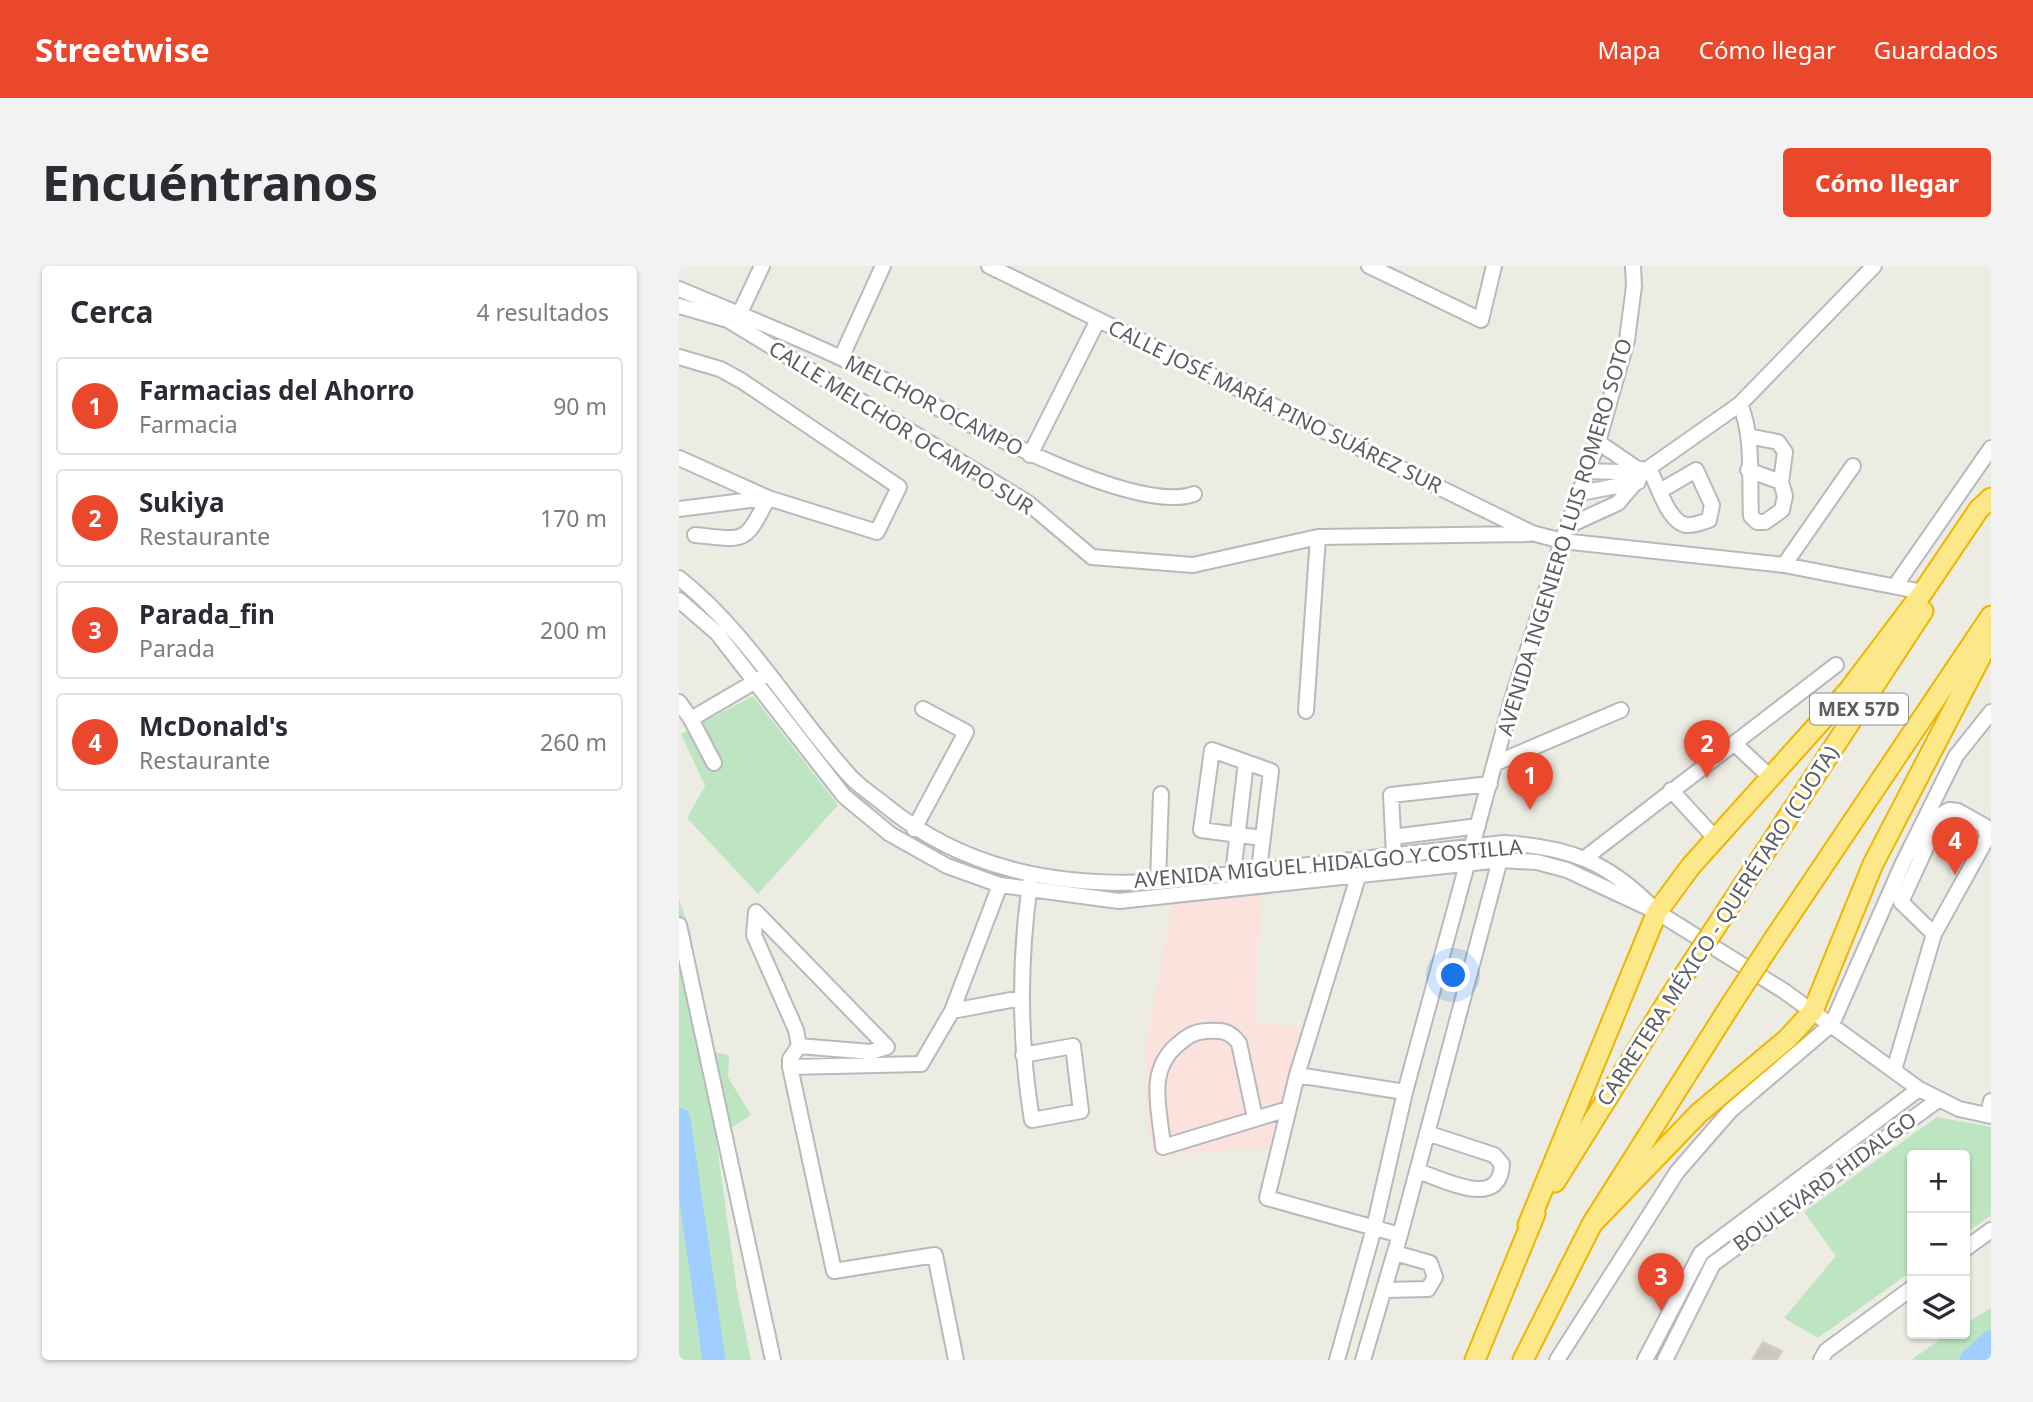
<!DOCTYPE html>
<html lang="es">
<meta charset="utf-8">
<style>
body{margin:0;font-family:"Noto Sans",sans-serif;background:#f2f2f3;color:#2b2b33}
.controls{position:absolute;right:21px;bottom:21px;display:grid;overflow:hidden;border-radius:7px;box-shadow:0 2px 5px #0004}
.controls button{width:63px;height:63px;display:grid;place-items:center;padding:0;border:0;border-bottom:2px solid #e1e1e2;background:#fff;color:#2b2b33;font:35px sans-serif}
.you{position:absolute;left:775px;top:710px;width:24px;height:24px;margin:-18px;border:5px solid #fff;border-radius:50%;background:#1a73e8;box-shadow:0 0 0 10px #1a73e833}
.badge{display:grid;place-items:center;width:46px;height:46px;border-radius:50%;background:#ea482c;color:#fff;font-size:23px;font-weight:700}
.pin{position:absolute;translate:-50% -58px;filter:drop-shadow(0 2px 4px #0008)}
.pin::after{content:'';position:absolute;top:37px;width:24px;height:21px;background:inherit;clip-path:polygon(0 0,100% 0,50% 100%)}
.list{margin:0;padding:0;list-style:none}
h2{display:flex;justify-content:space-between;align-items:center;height:91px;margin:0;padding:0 28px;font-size:30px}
h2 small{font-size:23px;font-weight:400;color:#7c7c81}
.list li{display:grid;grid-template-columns:46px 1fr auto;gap:21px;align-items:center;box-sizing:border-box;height:98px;margin:0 14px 14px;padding:0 14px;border:2px solid #e1e1e2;border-radius:7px}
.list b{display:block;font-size:26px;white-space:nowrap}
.list p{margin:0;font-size:23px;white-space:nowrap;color:#7c7c81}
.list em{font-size:23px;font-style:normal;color:#7c7c81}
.icon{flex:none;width:38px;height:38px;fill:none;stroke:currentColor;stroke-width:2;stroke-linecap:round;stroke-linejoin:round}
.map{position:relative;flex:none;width:1312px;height:1094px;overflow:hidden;border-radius:7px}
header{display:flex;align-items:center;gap:42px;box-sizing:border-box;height:98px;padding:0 35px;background:#ea482c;color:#fff}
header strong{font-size:33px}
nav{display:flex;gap:38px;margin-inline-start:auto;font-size:24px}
.intro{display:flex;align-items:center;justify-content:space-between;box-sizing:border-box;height:168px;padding:0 42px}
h1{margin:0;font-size:49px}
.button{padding:18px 32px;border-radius:7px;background:#ea482c;color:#fff;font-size:24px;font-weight:700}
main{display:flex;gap:42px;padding:0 42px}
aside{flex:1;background:#fff;border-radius:7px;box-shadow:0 2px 5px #0004}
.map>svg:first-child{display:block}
.medical{fill:#fbe2dd}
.green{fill:#bee5c1}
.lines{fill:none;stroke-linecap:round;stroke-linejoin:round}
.river{stroke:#a0cfff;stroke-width:23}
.building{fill:#cac8c1;stroke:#d2cec0;stroke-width:2}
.minor-casing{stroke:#b7b9bf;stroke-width:18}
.highway-casing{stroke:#efb500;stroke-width:23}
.minor{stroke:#fff;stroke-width:14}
.highway{stroke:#fde889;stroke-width:19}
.highway-bridge-casing{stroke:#efb500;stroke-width:23;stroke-linecap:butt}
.highway-bridge{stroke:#fde889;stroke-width:19}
.labels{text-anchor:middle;stroke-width:6;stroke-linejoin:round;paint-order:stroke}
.shield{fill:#fff;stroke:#8c8e92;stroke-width:2}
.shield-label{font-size:19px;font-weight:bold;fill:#5a5e63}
.street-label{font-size:21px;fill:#5a5e63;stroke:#fff}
</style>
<header>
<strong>Streetwise</strong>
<nav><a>Mapa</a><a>Cómo llegar</a><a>Guardados</a></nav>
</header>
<div class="intro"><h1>Encuéntranos</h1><a class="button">Cómo llegar</a></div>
<main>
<aside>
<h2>Cerca<small>4 resultados</small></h2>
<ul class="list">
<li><span class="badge">1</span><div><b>Farmacias del Ahorro</b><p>Farmacia</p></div><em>90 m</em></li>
<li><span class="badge">2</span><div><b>Sukiya</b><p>Restaurante</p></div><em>170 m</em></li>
<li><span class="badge">3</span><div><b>Parada_fin</b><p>Parada</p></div><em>200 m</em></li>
<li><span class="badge">4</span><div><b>McDonald's</b><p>Restaurante</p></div><em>260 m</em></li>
</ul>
</aside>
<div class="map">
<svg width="1312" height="1094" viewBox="0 0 1312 1094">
<rect width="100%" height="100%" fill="#edece2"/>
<!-- medical -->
<path class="medical" d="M583 626 575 755 626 763 589 882 475 889 467 850V777L493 639Z"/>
<!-- green -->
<path class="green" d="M74 430 159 539 79 628 8 552 26 520 2 468Z
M0 633 12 668 20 783 50 789 49 811 72 849 37 872 58 1025 72 1094H0Z
M1258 851 1312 861V949L1286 968V889H1233V1005L1139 1072 1105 1052 1157 990 1125 946Z
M1312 1042V1094H1232L1269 1068H1286V1058Z"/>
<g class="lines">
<!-- river -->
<path class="river" d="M0 853 35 1094
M1292 1094 1312 1076"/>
</g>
<!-- building -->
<path class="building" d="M1084 1076 1103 1085 1098 1094H1073Z"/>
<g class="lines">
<defs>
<path id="minor" d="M310 0 853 267 883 275 1105 299 1244 326
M690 0 802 54 815 0
M0 23C54 46 109 67 162 92 232 125 447 253 515 228
M0 40 49 54 349 237 413 291 514 299 639 271 849 268
M60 49 83 0
M0 91 41 103 63 115 220 221 198 266 89 232 0 192
M162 92 204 0
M1061 138C1075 171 1070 213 1072 250L1078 256H1086L1103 244 1106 230 1102 216 1069 204
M1069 170 1099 176 1106 186 1102 216
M919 176 957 202 967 204
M351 189 419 54
M970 202C978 217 989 256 1007 259 1015 260 1023 256 1030 254L1033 239 1017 204 981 225
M908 205 939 206 957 202
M901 227 959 216
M0 243 87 232
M889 260 939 237 967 204 1061 138 1195 0
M16 269C67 274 65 279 89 232
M1105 299 1174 200
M0 312C69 367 111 443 169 508 179 520 194 529 206 539 285 604 378 621 479 616L825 577C889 581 928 595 974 642
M1216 320 1312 182
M0 334 38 367 165 530 211 568 268 600 321 619 440 635 822 594 858 596 888 604 978 646 1105 725 1240 823 1280 843 1312 850
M0 436 12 453 82 412
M627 445 639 271
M12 453 35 497
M1056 478 1092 512
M817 497 942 444
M992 524 1037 573
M235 563 287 466 244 443
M714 571 799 560
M715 589 712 529 811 518
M906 592 1157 399
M554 608 567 496
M679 611 618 809 588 932 721 969
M579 612 592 505 533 484 522 564 583 572
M479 616 482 528
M77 646 75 669 117 764 120 780 111 793V801L155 1005 256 989 277 1094
M77 646 208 781 192 786 120 780
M0 659 94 1094
M273 745 342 732
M344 789 394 780 402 845 353 854C340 775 340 696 351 617
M111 801 242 798 273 745 321 619
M1215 804 1255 668 1308 572 1306 560 1279 545 1270 544 1262 549 1222 636 1255 668
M618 809 726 826
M1309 849 1312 835
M576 852 560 777C550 764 542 764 527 765 514 766 509 770 498 779 467 806 481 843 484 881L609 843
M738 905C765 913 821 945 823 898L815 889 748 867
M1286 983 1312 964
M705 1024 749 1023 756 1011 751 997 716 987
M658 1094 695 962 726 826 832 437 883 275 919 176 948 74 955 20 954 0
M684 1094 721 969 823 586
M878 1094 998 906 1051 845 1153 758 1224 597 1277 490 1312 446
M966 1094 1022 987 1240 823
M986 1094 1034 998 1259 834
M1142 1094 1147 1085 1233 1022"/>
<path id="highway" d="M1048 644 1244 345
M1095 673 1312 350
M876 916 1003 712
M913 958 1020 847 1108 773 1134 745 1194 598 1312 371
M849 959 978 646 1012 600 1170 424 1244 326 1300 243 1312 232
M796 1094 856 948
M844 1094 913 958 1051 740"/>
</defs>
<!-- minor casing -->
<use href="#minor" class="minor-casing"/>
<!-- highway casing -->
<use href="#highway" class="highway-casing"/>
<!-- minor -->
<use href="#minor" class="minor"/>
<!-- highway -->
<use href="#highway" class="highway"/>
<defs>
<path id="highway-bridge" d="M1003 712 1048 644
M1051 740 1095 673"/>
</defs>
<!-- highway-bridge casing -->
<use href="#highway-bridge" class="highway-bridge-casing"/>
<!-- highway-bridge -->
<use href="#highway-bridge" class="highway-bridge"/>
</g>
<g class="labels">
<!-- shield labels -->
<rect class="shield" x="1131" y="427.5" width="98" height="31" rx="5"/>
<g class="shield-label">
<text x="1180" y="450">MEX 57D</text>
</g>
<!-- street labels -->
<g class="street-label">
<text transform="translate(255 140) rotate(27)" y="7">MELCHOR OCAMPO</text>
<text transform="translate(596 141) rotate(26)" y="7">CALLE JOSÉ MARÍA PINO SUÁREZ SUR</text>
<text transform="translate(222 162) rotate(32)" y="7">CALLE MELCHOR OCAMPO SUR</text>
<text transform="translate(886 271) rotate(-73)" y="7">AVENIDA INGENIERO LUIS ROMERO SOTO</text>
<text transform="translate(649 598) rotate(-5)" y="7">AVENIDA MIGUEL HIDALGO Y COSTILLA</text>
<text transform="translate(1039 660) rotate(-57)" y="7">CARRETERA MÉXICO - QUERÉTARO (CUOTA)</text>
<text transform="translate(1146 916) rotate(-36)" y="7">BOULEVARD HIDALGO</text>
</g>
</g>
</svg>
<div class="controls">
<button>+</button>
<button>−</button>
<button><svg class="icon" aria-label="layers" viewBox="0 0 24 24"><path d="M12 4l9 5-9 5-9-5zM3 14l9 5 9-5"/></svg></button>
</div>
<div class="you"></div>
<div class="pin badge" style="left:851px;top:544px">1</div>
<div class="pin badge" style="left:1028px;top:512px">2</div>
<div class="pin badge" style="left:982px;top:1045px">3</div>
<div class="pin badge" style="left:1276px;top:609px">4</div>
</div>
</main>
